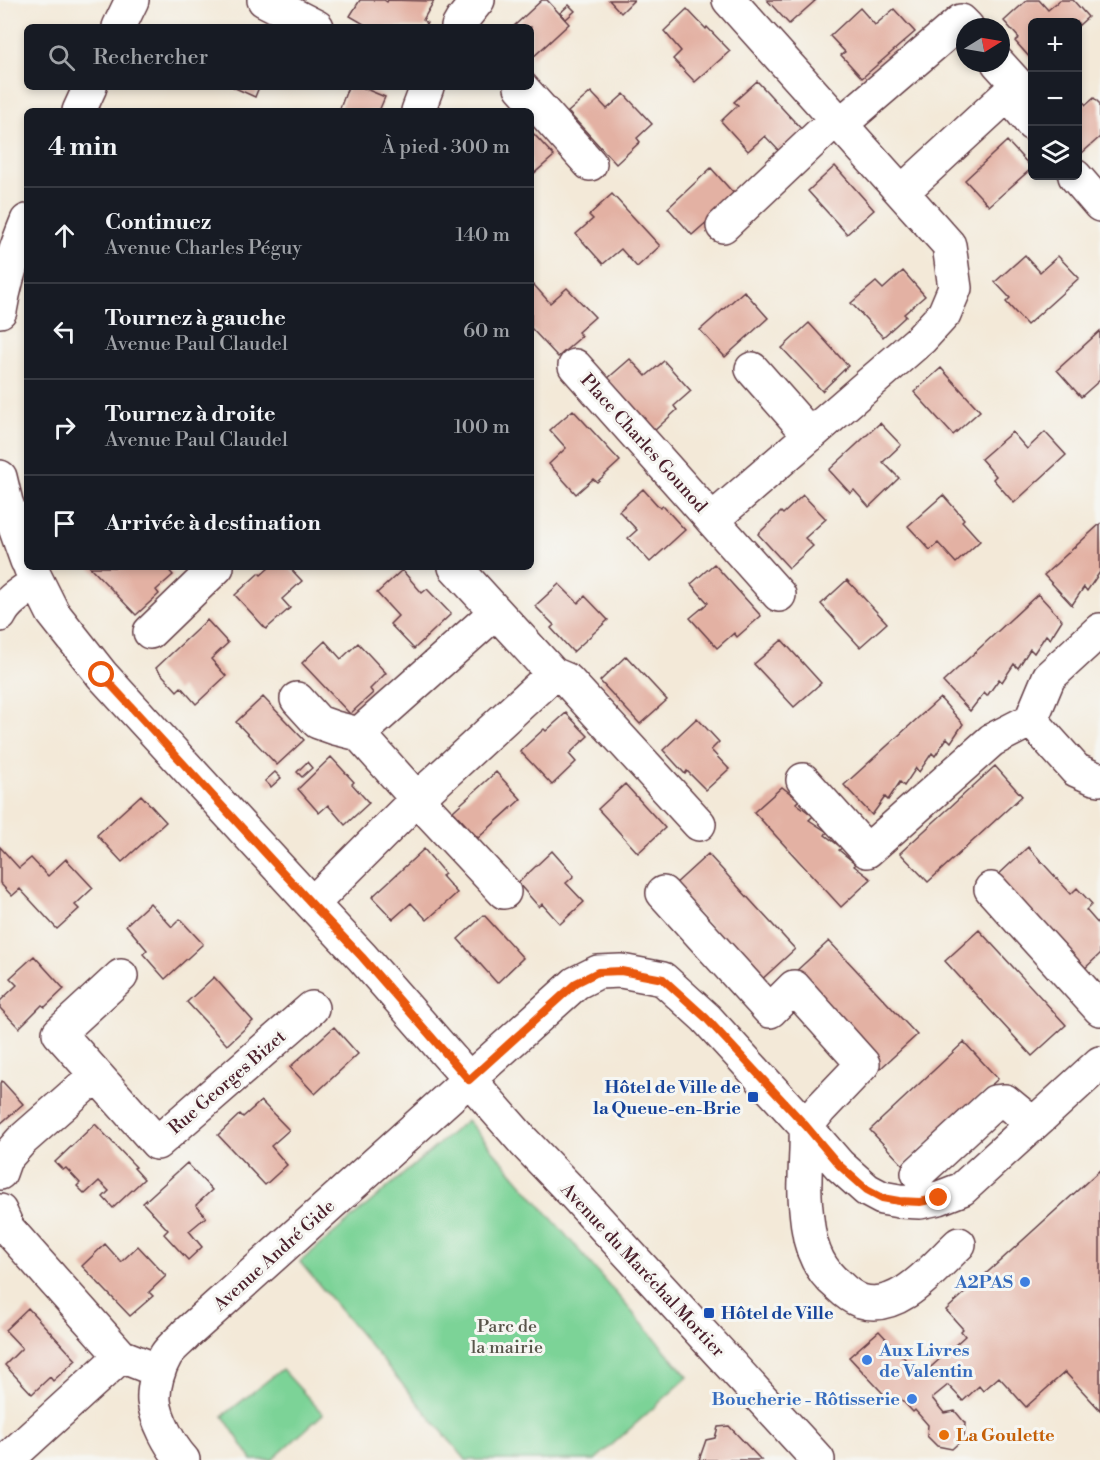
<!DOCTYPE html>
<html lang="fr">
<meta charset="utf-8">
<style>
body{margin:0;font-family:"Libre Bodoni",serif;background:#20242c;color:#f1f3f6}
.controls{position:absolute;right:18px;top:18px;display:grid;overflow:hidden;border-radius:9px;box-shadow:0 3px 9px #0003}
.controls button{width:54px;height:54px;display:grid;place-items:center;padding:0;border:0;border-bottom:2px solid #363941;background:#171b24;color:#f1f3f6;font:30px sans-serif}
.compass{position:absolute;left:956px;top:18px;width:54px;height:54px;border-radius:50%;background:#171b24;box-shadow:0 3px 9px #0003;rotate:79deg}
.stop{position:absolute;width:18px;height:18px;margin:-14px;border:4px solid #ea580c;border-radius:50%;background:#fff}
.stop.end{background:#ea580c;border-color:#fff;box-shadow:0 2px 6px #0008}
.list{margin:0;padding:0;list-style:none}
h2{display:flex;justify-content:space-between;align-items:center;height:78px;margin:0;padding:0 24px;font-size:26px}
h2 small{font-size:20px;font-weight:400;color:#9ea1a6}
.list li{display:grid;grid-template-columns:39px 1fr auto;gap:18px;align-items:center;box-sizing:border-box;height:96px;padding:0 24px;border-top:2px solid #363941}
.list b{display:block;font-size:22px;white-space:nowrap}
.list p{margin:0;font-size:20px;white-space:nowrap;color:#9ea1a6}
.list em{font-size:20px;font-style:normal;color:#9ea1a6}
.icon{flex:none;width:33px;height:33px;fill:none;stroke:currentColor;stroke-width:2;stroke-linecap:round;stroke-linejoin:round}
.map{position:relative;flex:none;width:1100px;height:1460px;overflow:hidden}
.search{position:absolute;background:#171b24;box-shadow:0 3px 9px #0003;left:24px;top:24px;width:510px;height:66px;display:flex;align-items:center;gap:15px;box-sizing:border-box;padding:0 21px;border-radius:9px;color:#9ea1a6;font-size:22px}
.panel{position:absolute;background:#171b24;box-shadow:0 3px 9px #0003;left:24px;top:108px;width:510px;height:462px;border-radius:9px}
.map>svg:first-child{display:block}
.green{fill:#7cd397;stroke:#637961;stroke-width:1.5}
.building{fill:#e3b1a3}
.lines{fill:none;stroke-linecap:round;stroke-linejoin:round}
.minor-casing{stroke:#633d45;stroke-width:36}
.minor{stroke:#fff;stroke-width:33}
.route{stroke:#ea580c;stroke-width:8}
.transit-dot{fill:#1a4fb4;stroke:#f6f6f2;stroke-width:2}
.shop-dot{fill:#3f7fe0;stroke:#f6f6f2;stroke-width:2}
.food-dot{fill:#e8710a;stroke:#f6f6f2;stroke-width:2}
.labels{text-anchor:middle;stroke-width:6;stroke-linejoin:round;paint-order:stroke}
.street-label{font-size:18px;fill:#4a1f2b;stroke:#f6f6f2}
.transit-label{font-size:18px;font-weight:bold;fill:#164399;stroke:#f6f6f2;text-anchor:end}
.shop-label{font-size:18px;font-weight:bold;fill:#366cbe;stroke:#f6f6f2;text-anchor:end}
.park-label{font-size:18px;fill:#59554b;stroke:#f6f6f2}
.food-label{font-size:18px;font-weight:bold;fill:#c56008;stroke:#f6f6f2;text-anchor:start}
</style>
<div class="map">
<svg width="1100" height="1460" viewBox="0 0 1100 1460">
<rect width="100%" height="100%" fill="#f6f6f2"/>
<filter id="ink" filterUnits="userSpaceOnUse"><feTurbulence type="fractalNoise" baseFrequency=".0167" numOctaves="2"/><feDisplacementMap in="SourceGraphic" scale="12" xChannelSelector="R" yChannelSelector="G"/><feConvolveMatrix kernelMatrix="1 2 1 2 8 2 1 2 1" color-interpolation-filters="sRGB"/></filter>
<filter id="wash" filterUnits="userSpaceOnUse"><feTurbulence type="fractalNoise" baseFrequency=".008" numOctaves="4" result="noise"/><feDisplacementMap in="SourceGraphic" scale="24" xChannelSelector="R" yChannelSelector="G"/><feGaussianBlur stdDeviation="1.35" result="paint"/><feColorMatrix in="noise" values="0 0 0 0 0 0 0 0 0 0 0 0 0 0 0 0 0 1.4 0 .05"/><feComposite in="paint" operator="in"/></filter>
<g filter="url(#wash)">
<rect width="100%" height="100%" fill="#f3e9d8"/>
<!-- green -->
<path class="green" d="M467 1120 688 1377 595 1460H466L300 1262Z
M282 1369 323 1414 272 1460H252L223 1416Z"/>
<g id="blocks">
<!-- building -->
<path class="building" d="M360 0H384L387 2 388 0 434 1 423 20 427 23 425 27H369L350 16Z
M542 0H547L569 24 531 59V27H513Z
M609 0H634L621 13Z
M767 0H816L789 24Z
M1027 0H1039L1048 10 1060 0H1073L1088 17 1078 26V22H1032V60L1015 41 1019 38 1004 21Z
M569 5 575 11 566 19 560 13Z
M860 8 875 25 894 9 915 32 862 78 841 55 845 52 830 36Z
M687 9 706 29 707 27 730 51 695 82 673 59 681 51 664 31Z
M757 81 805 133 782 154 765 136 748 151 721 121 738 105 734 102Z
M233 87H259L255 97Z
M348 87H361L385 97 379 111H339Z
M591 92 607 109 624 94 652 124 637 138 640 142 616 164 568 112Z
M1078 96 1086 105 1094 98 1100 104V137L1082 153 1078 148Z
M531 131 554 156 531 176Z
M1007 141 1032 168 989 206 965 180Z
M835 166 874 210 847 234 808 191Z
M711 168 736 196 692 235 668 208Z
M612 194 660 246 637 267 621 249 603 264 576 234 593 219 589 215Z
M1025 255 1040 272 1058 256 1079 278 1027 325 1006 302 1010 298 995 282Z
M903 271 925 296 904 314 906 316 883 337 851 303 876 282 883 289Z
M534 285 550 303 567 288 595 317 578 332 582 336 558 357 531 328V287Z
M744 291 768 318 725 357 700 330Z
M809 323 848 366 822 391 782 348Z
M1100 331V380L1081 397 1057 370Z
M630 359 646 376 664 361 691 391 674 406 677 410 654 431 607 379Z
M941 368 980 411 953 435 914 392Z
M573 410 620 461 597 482 593 479 576 494 549 464 566 448 550 430Z
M880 423 901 445 883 462 899 478 869 507 854 490 850 493 829 470Z
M1012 432 1027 449 1045 432 1066 455 1014 503 993 479 996 476 981 459Z
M643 489 660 508 663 506 685 530 650 562 628 538 637 530 619 511Z
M803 495 826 519 805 538 813 546 789 568 758 534 781 512 783 514Z
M943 495 964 519 962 521 980 541 956 563 938 543 930 550 908 526Z
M1100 524V572L1087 591 1084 587 1072 605 1044 575Z
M714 564 761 616 737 637 734 633 717 648 690 618 708 603 691 584Z
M90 567H166L173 575 156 590 159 594 136 615Z
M270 567H289L302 581 282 599 290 608 266 629 235 595 259 573 261 575Z
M402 570 422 593 427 589 451 614 414 649 390 624 398 616 377 593Z
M847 580 887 623 860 647 821 604Z
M559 584 578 603 585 596 608 620 573 652 551 628 554 625 535 606Z
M1038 594 1062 620 1050 639 1046 635 1034 653 1030 649 1018 668 1014 664 1002 682 999 679 987 696 984 693 970 711 943 682Z
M207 620 228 643 211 659 226 676 196 704 181 687 177 691 156 668Z
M782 640 821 683 794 707 754 664Z
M325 641 341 659 358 643 386 673 370 689 373 693 350 714 302 663Z
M626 656 667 700 640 724 600 681Z
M263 697 304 740 277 765 236 722Z
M940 698 963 724 951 742 947 738 935 756 932 753 919 772 916 768 904 786 900 782 888 800 885 797 872 815 844 785Z
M566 713 588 736 569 754 576 762 552 785 520 751 544 729 546 731Z
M697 718 719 742 711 750 729 769 706 790 687 771 685 774 663 750Z
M331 757 354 782 352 784 369 803 345 825 328 805 319 813 298 789Z
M307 762 312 768 302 777 297 772Z
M995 766 1022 796 928 882 900 853Z
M275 772 281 778 271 787 265 781Z
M496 772 521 799 478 838 453 811Z
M625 784 665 828 638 853 598 809Z
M782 787 799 800 796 803 813 816 809 820 827 832 825 835 842 848 839 850 856 864 854 866 871 879 841 907 754 812Z
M141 795 166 822 122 862 97 835Z
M0 847 19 868 31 858 48 876 66 859 93 888 75 905 79 909 57 929 20 889 12 896 0 883Z
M1028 847 1071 894 1077 888 1092 904 1086 910 1100 926V954L1081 972 995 878Z
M424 849 445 874 442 876 457 893 427 920 411 903 393 919 372 897Z
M552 851 574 876 566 883 584 902 560 924 542 904 539 907 518 883Z
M708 854 795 949 760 981 673 886Z
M150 903 172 927 180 919 203 944 165 979 143 954 147 950 126 925Z
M484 915 523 958 497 983 458 939Z
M979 930 1066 1025 1032 1056 945 961Z
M829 941 917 1035 881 1068 794 973Z
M34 956 64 989 45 1007 42 1005 19 1028 0 1008V1001L17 985 10 978Z
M214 977 253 1021 227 1045 187 1002Z
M334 1027 358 1054 315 1094 290 1067Z
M964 1042 998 1079 903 1165 870 1130Z
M2 1081 23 1104 0 1124V1083Z
M261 1101 289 1130 271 1146 287 1165 265 1185 218 1135 240 1114 243 1117Z
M95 1124 136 1167 134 1168 144 1179 113 1208 103 1197 109 1191 99 1181 85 1194 77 1186 80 1183 66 1168 63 1170 55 1162Z
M187 1163 212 1190 196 1205 206 1217 189 1231 202 1247 188 1260 164 1234 168 1230 143 1203Z
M1100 1170V1410L1065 1372 1026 1407 999 1377 983 1391 979 1386 963 1401 948 1385 932 1398 944 1413 955 1411 965 1423 964 1438 952 1449 937 1446 927 1436 928 1425 915 1410 913 1412 898 1396 891 1402 849 1357 879 1331 921 1376 965 1336 961 1331 963 1329 946 1310Z
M105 1244 121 1262 138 1246 166 1276 149 1292 153 1296 130 1316 82 1266Z
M28 1308 76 1360 53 1381 50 1377 32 1394 5 1365 22 1348 5 1330Z
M729 1426 761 1460H699L706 1440 715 1438 718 1427Z"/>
</g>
</g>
<g filter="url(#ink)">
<use href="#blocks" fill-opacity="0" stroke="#633d45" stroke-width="1.5"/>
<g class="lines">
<defs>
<path id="minor" d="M264 0 317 27
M119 27 132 0
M458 27 462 20 478 0
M521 87 590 164
M1008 94 1032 124
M79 111 90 87
M418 111 427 87
M841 124 961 21 967 27
M1075 176 1100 205
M902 192 1018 85 998 63
M723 226 836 119
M0 311C5 280 15 250 27 221
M575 366 779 595
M752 369 810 435
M0 477 6 502 27 561
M712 520 921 339 944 314 955 288 949 245 729 0
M30 567 53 613 102 675 312 904 362 957 524 1142 574 1194 818 1460
M455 567 553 674 567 680 699 824
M496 612 359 734 417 799 504 892
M0 615C7 600 24 591 37 582
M150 632 217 567
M297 699 318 722 335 728 359 734
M1031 720 1076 770 1094 778 1100 779
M803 780 867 851 992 740 1031 720 1049 677 1100 630
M991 889 1100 1009
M663 893 770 1011 794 987 863 1064 820 1109 806 1127
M312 904 417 799 553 674
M121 976 59 1033 157 1143 312 1008
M806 1127C807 1145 805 1163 805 1181 804 1197 806 1212 808 1227 811 1251 820 1271 839 1286 845 1292 853 1298 861 1301 899 1313 935 1266 959 1244
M0 1173 5 1159 21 1141 96 1075
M918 1173 995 1102 1005 1101 1033 1124
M0 1211 8 1229 121 1356 159 1371
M7 1460 121 1356
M183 1460C170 1446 156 1419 154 1401 153 1386 159 1367 166 1355 171 1347 180 1341 186 1334L576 983 598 972 621 971 663 979 706 1018 806 1127 839 1165 867 1190 882 1198 899 1201 920 1202 939 1198 962 1189 1100 1063"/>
</defs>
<!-- minor casing -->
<use href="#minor" class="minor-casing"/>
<!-- minor -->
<use href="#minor" class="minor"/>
</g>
</g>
<g class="lines" filter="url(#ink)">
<!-- route -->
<path class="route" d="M102 675 312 904 362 957 469 1080 576 983 598 972 621 971 663 979 706 1018 806 1126 839 1165 867 1190 882 1198 899 1201 920 1202 939 1198"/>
</g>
<!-- markers -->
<g class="transit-dot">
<rect x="747" y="1091" width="12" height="12" rx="3"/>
<rect x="703" y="1307" width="12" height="12" rx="3"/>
</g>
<g class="shop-dot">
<circle cx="1025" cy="1282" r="6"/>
<circle cx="867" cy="1360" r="6"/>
<circle cx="912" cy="1399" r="6"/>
</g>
<circle class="food-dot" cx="944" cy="1435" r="6"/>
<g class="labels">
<!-- street labels -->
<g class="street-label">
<text transform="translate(644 443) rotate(48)" y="6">Place Charles Gounod</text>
<text transform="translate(227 1082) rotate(-41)" y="6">Rue Georges Bizet</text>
<text transform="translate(274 1255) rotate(-42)" y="6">Avenue André Gide</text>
<text transform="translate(643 1270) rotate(47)" y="6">Avenue du Maréchal Mortier</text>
</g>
<!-- transit labels -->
<g class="transit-label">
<text x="741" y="1093">Hôtel de Ville de<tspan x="741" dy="21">la Queue-en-Brie</tspan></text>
<text x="721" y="1319" text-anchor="start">Hôtel de Ville</text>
</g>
<!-- shop labels -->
<g class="shop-label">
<text x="1013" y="1288">A2PAS</text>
<text x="879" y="1356" text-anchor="start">Aux Livres<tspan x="879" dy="21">de Valentin</tspan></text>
<text x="900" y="1405">Boucherie - Rôtisserie</text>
</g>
<!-- park labels -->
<g class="park-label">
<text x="507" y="1332">Parc de<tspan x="507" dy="21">la mairie</tspan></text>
</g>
<!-- food labels -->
<g class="food-label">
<text x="956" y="1441">La Goulette</text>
</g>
</g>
</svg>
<div class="controls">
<button>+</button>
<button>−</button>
<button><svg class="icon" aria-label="layers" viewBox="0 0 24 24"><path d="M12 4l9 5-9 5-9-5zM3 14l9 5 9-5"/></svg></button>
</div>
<svg class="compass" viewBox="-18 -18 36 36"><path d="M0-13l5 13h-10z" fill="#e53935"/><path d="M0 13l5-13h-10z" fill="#9ea1a6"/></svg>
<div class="stop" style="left:102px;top:675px"></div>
<div class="stop end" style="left:939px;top:1198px"></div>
<div class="search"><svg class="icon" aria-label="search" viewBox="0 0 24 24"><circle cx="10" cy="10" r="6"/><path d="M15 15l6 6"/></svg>Rechercher</div>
<section class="panel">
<h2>4 min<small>À pied · 300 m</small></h2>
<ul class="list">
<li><svg class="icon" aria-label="ahead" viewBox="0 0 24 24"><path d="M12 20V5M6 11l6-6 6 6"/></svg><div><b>Continuez</b><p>Avenue Charles Péguy</p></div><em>140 m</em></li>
<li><svg class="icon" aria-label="left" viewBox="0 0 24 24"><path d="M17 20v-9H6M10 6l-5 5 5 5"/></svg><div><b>Tournez à gauche</b><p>Avenue Paul Claudel</p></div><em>60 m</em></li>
<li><svg class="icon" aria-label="right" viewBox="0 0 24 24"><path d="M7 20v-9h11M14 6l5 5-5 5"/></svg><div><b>Tournez à droite</b><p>Avenue Paul Claudel</p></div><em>100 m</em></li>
<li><svg class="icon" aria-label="arrive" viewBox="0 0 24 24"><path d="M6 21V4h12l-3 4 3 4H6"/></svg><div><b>Arrivée à destination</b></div></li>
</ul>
</section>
</div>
